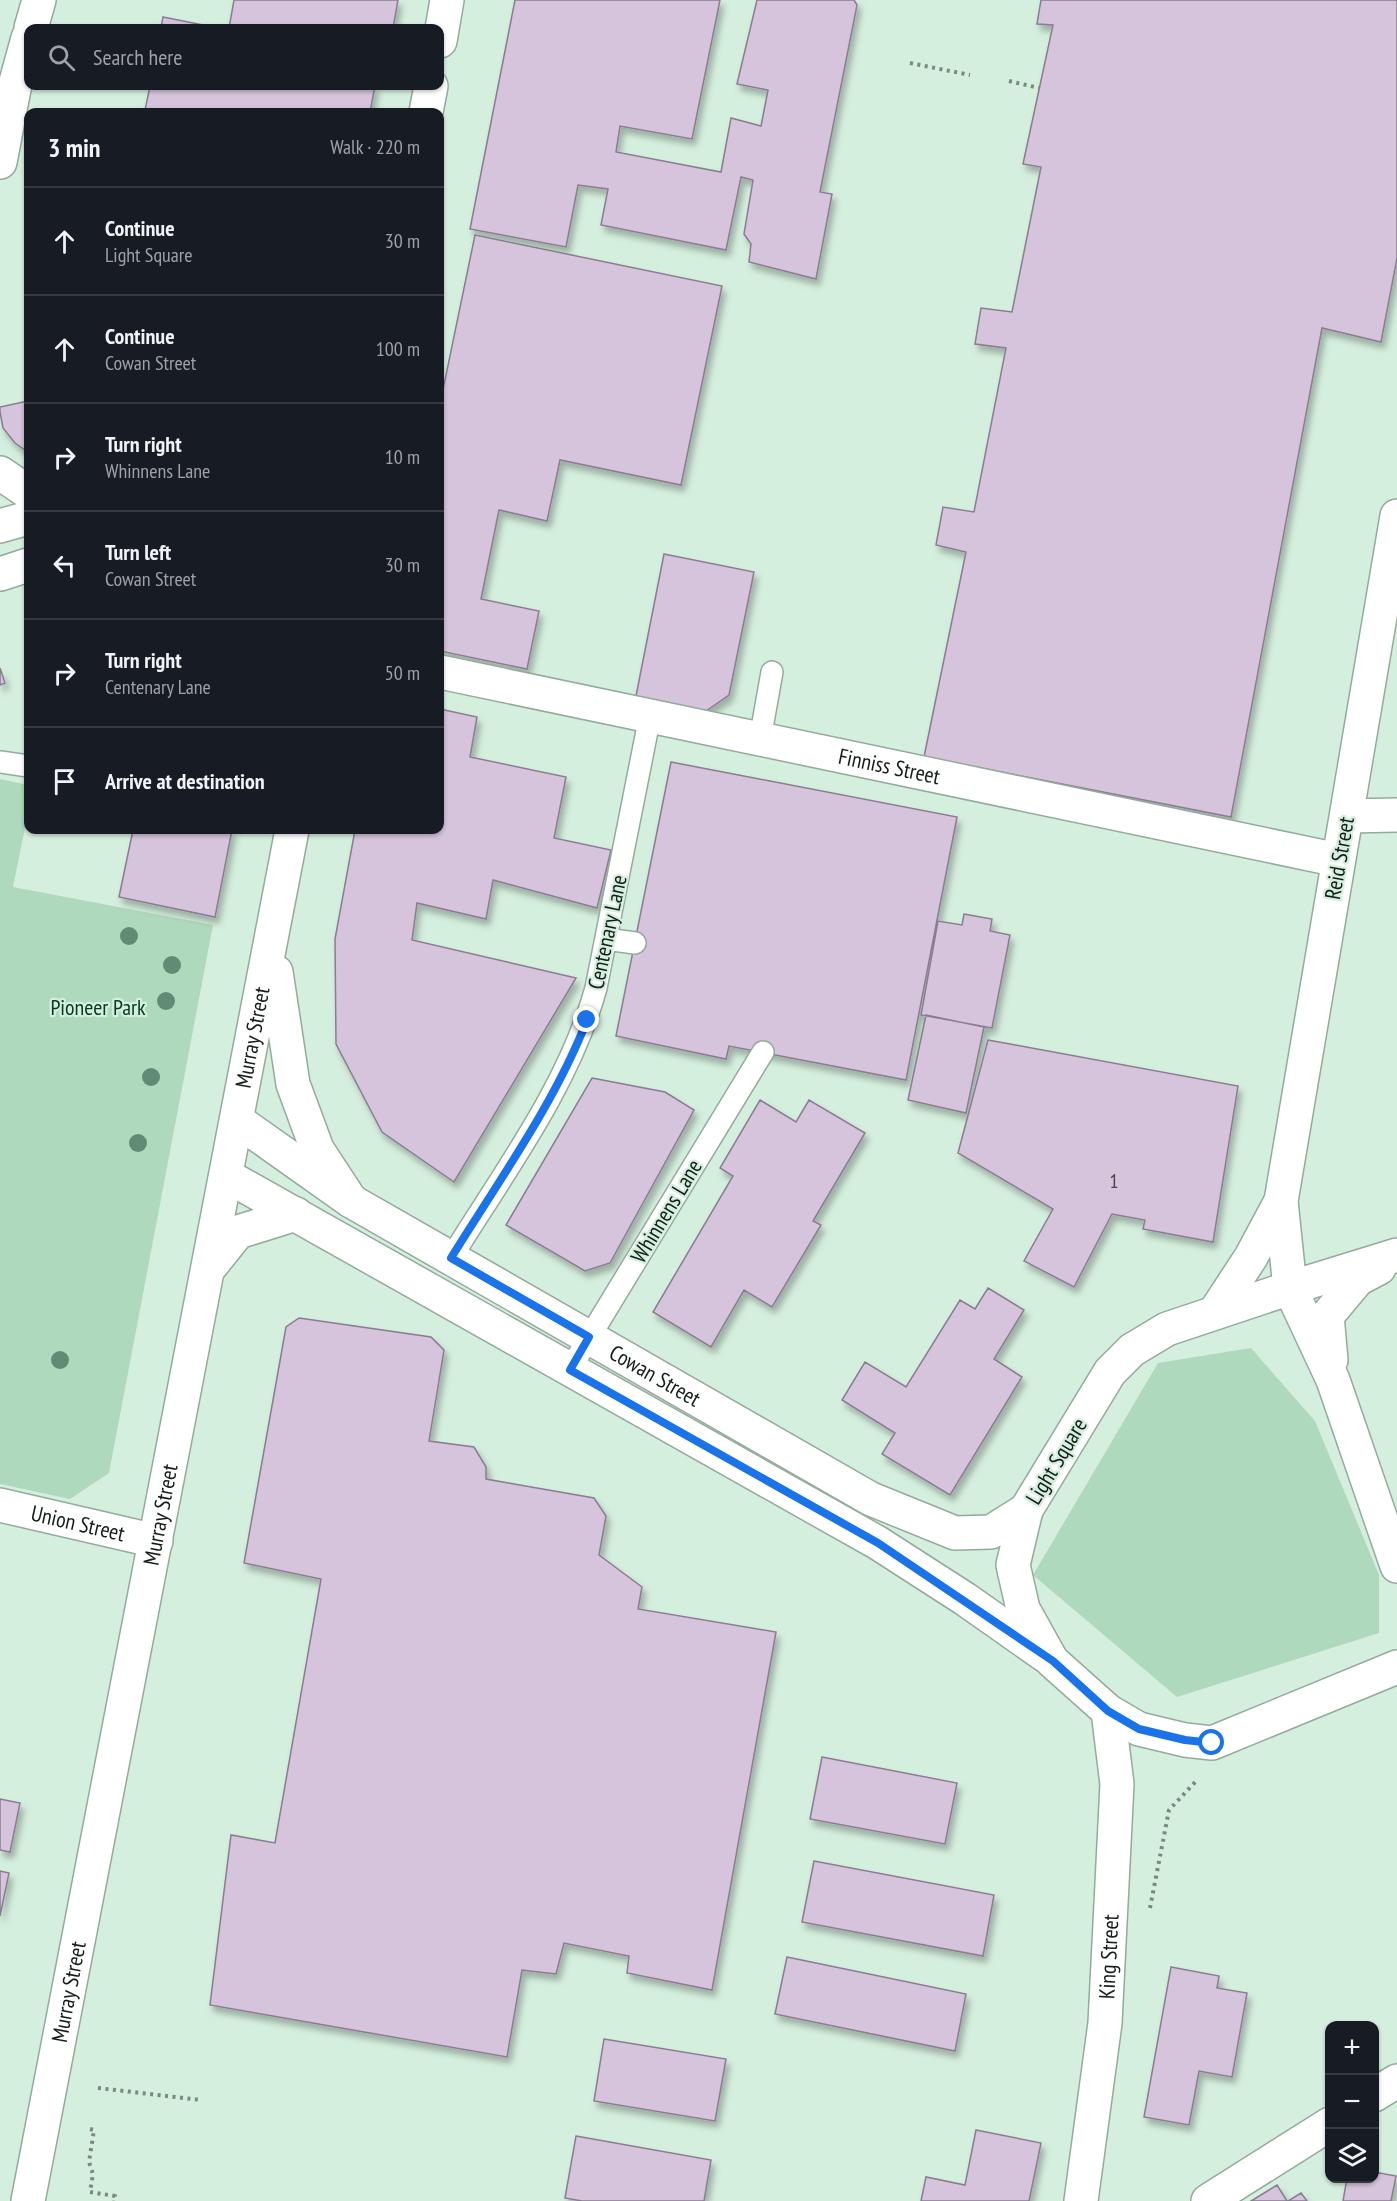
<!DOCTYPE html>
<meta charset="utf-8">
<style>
body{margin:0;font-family:"PT Sans Narrow",sans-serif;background:#20242c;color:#f1f3f6}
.controls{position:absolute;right:18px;bottom:18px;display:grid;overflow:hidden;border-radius:12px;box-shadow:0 2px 4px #0004}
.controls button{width:54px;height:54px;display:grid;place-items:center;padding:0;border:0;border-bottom:2px solid #363941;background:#171b24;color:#f1f3f6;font:30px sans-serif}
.stop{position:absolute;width:18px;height:18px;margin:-14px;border:4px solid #1a73e8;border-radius:50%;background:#fff}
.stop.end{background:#1a73e8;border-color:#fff;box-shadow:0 2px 6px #0008}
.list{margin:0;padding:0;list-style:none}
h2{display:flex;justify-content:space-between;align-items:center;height:78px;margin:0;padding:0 24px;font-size:26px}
h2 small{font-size:20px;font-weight:400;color:#9ea1a6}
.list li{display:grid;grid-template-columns:39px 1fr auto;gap:18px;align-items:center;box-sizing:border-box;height:108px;padding:0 24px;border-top:2px solid #363941}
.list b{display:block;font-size:22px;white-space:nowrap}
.list p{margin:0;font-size:20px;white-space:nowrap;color:#9ea1a6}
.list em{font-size:20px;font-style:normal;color:#9ea1a6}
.icon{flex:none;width:33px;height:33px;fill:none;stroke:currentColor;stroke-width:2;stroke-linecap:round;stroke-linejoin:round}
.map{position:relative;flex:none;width:1397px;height:2201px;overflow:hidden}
.search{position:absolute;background:#171b24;box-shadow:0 2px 4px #0004;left:24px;top:24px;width:420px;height:66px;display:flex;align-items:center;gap:15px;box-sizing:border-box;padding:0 21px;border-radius:12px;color:#9ea1a6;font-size:22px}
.panel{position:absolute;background:#171b24;box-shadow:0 2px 4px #0004;left:24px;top:108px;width:420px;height:726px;border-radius:12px}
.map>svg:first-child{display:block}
.green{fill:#afd9bd}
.building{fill:#d5c4db;stroke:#8b7c91;stroke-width:1.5;filter:url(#shadow)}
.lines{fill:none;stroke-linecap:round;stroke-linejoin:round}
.service-casing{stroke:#93ab9b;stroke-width:24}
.minor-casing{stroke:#93ab9b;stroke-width:36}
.primary-casing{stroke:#93ab9b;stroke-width:36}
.path{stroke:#788a7e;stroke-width:4;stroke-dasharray:3 4.5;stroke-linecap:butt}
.service{stroke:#fff;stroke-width:21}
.minor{stroke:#fff;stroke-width:33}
.primary{stroke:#fff;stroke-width:33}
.tree{fill:#618b75}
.route{stroke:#1a73e8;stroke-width:8}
.labels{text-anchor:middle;stroke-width:4.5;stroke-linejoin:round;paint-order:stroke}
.number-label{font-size:20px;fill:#444748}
.street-label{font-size:22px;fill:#141d17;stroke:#d5efde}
.park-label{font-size:22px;fill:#02391f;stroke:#d5efde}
</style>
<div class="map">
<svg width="1397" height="2201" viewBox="0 0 1397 2201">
<defs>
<filter id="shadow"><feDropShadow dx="3.5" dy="6" stdDeviation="3" flood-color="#0004"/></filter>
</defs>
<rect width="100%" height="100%" fill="#d5efde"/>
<!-- green -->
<path class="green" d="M0 779 28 785V813L13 887 213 925 109 1473 70 1499 0 1484Z
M1251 1348 1315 1421 1379 1575V1633L1177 1697 1033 1575 1158 1363Z"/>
<!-- building -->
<path class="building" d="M234 0H398L393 28H229Z
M515 0H720L692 139 620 126 616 152 721 172 731 118 761 126 768 90 737 84 757 0H854L857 5 820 192 832 194 816 279 749 262 751 244 744 234 753 180 741 177 726 250 601 225 608 189 578 185 566 247 470 229Z
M1041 0H1397V258L1381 342 1322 328 1231 817 924 757 966 552 936 545 943 507 974 512 1006 348 975 344 981 308 1012 312 1041 167 1023 164 1053 25 1037 24Z
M163 17 218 28H161Z
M150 86H375L370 112H161L145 110Z
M475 235 722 286 681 485 560 460 547 521 499 510 481 599 539 611 527 669 440 651V404Z
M28 401V452L15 443 3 428 0 412V407Z
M664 554 754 572 729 695 706 711 636 696Z
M0 668 5 683 0 685Z
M440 709 477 717 470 757 566 777 554 838 611 850 597 908 493 880 486 919 417 903 412 940 576 978 454 1182 382 1132 336 1044 335 939 355 830H440Z
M671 762 957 817 906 1080 729 1046 726 1059 616 1036Z
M133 830H232L215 917 119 897Z
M964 914 992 919 990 931 1010 935 992 1028 921 1015 938 921 962 925Z
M926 1015 984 1027 966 1113 908 1100Z
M988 1040 1238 1086 1213 1242 1143 1229 1145 1220 1112 1214 1074 1287 1024 1261 1053 1209 958 1153Z
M592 1078 665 1092 694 1110 610 1263 585 1271 506 1225Z
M760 1100 796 1122 809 1100 865 1133 813 1221 821 1225 772 1307 744 1290 711 1347 653 1312 733 1176 720 1168Z
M988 1288 1024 1310 994 1359 1022 1377 950 1495 882 1454 895 1433 842 1400 865 1362 906 1387 960 1300 975 1309Z
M299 1318 431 1337 444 1350 429 1441 474 1447 486 1467V1479L594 1498 606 1516 599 1555 642 1587 638 1609 776 1632 712 1990 627 1973 629 1956 564 1943 556 1974 522 1970 507 2057 210 2005 231 1835 275 1843 321 1579 244 1563 286 1327Z
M822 1757 957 1783 945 1844 810 1819Z
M0 1799 20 1803 10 1852 0 1850Z
M814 1861 994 1895 983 1956 802 1922Z
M0 1871 9 1873 0 1916Z
M787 1957 966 1994 955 2051 775 2014Z
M1171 1967 1219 1976 1217 1988 1247 1993 1232 2077 1199 2071 1189 2125 1144 2117Z
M604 2039 726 2059 715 2121 594 2101Z
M976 2130 1041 2143 1029 2201H921L926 2177 965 2185Z
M576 2136 711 2160 704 2201H582L565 2198Z
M1374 2172 1396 2176 1391 2201H1343L1347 2178H1374Z
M1277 2185 1287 2201H1251Z
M1301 2193 1307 2201H1288Z"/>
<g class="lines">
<defs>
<path id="service" d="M760 739 772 672
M0 762 28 766
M606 939 635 943
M451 1258C504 1172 569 1086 596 988L650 716
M570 1369 763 1052"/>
<g id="minor">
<path d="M31 28 39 0"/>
<path d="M0 162 14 89 28 38"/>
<path d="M1397 516 1281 1201 1290 1288 1397 1255"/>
<path id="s1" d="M440 672 1338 860"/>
<path d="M1347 816 1397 815"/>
<path id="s2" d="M238 1121 351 1201 871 1499 955 1533 991 1532 1026 1510"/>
<path d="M227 1176 878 1543 965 1599 1046 1656"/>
<path d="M209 1268 238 1232 296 1214"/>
<path d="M1215 1312 1251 1257 1281 1201"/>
<path d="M1331 1360 1327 1316 1358 1279 1379 1268"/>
<path id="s3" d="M0 1505 156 1541"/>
<path d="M1397 1566 1333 1380 1290 1288 1167 1329 1132 1350 1110 1372 1026 1510 1013 1565 1023 1609 1052 1661 1108 1711 1139 1729 1185 1740 1212 1743 1397 1667"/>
<path d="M1374 2095 1397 2081"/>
<path id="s4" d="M1081 2201 1105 2023 1117 1784 1108 1711"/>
<path d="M1208 2201 1330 2124"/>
</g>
<g id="primary">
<path d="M440 41 447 0"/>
<path d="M426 112 431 86"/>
<path d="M0 473 28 492"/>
<path d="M0 526 28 518"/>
<path d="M0 574 28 565"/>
<path d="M276 972 293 1084 317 1149 351 1201"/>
<path id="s5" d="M28 2201 292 830"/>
</g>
</defs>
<!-- service casing -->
<use href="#service" class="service-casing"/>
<!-- minor casing -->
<use href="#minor" class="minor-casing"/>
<!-- primary casing -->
<use href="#primary" class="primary-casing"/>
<!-- path -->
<path class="path" d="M910 63 970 75
M1009 81 1039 88
M1150 1908 1169 1810 1198 1779
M98 2088 201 2100
M90 2129 94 2130 89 2162 93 2174 90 2192 115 2196 114 2201"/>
<!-- service -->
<use href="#service" class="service"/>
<!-- minor -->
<use href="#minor" class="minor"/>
<!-- primary -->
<use href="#primary" class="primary"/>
</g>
<!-- trees -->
<g class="tree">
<circle cx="129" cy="936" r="9"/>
<circle cx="172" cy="965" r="9"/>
<circle cx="166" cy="1001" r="9"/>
<circle cx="151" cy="1077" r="9"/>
<circle cx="138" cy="1143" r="9"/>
<circle cx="60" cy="1360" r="9"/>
</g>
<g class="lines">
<!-- route -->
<path class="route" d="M587 1020C555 1103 498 1182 451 1258L589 1337 570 1370 878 1543 1053 1661 1108 1711 1139 1729 1185 1740 1212 1743"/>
</g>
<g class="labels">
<!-- number labels -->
<g class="number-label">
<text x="1114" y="1188">1</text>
</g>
<!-- street labels -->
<g class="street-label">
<text dy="8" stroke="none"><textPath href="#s1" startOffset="459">Finniss Street</textPath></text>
<text transform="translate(1339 858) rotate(-80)" y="8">Reid Street</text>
<text transform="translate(607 932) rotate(-78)" y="8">Centenary Lane</text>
<text dy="8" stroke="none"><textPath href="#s5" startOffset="1185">Murray Street</textPath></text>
<text transform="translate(666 1211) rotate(-59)" y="8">Whinnens Lane</text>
<text dy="8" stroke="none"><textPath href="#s2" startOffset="489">Cowan Street</textPath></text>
<text transform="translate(1056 1461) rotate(-59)" y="8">Light Square</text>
<text dy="8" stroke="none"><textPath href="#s5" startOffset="699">Murray Street</textPath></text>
<text dy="8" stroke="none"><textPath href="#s3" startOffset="80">Union Street</textPath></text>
<text dy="8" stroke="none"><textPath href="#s4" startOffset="246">King Street</textPath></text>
<text dy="8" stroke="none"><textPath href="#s5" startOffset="213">Murray Street</textPath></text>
</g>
<!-- park labels -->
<g class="park-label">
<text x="98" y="1015">Pioneer Park</text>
</g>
</g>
</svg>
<div class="controls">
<button>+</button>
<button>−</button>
<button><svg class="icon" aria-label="layers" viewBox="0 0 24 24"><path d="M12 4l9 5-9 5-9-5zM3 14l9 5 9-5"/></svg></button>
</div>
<div class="stop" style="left:1212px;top:1743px"></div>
<div class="stop end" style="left:587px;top:1020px"></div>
<div class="search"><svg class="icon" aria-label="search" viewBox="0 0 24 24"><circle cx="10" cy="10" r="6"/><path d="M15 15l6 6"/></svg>Search here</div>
<section class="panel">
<h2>3 min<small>Walk · 220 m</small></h2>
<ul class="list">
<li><svg class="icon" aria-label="ahead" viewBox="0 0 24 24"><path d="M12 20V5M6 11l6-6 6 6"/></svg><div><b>Continue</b><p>Light Square</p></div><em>30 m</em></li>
<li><svg class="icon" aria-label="ahead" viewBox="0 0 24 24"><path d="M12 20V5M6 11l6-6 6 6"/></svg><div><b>Continue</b><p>Cowan Street</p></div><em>100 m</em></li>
<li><svg class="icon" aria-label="right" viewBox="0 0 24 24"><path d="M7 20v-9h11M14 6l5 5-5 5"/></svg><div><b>Turn right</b><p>Whinnens Lane</p></div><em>10 m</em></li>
<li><svg class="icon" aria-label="left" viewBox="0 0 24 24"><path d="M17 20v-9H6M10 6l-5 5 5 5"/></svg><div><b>Turn left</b><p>Cowan Street</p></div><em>30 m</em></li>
<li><svg class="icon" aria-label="right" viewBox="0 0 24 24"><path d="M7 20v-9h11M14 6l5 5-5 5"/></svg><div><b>Turn right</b><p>Centenary Lane</p></div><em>50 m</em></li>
<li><svg class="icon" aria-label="arrive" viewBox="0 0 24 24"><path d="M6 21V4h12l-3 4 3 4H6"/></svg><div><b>Arrive at destination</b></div></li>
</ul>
</section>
</div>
